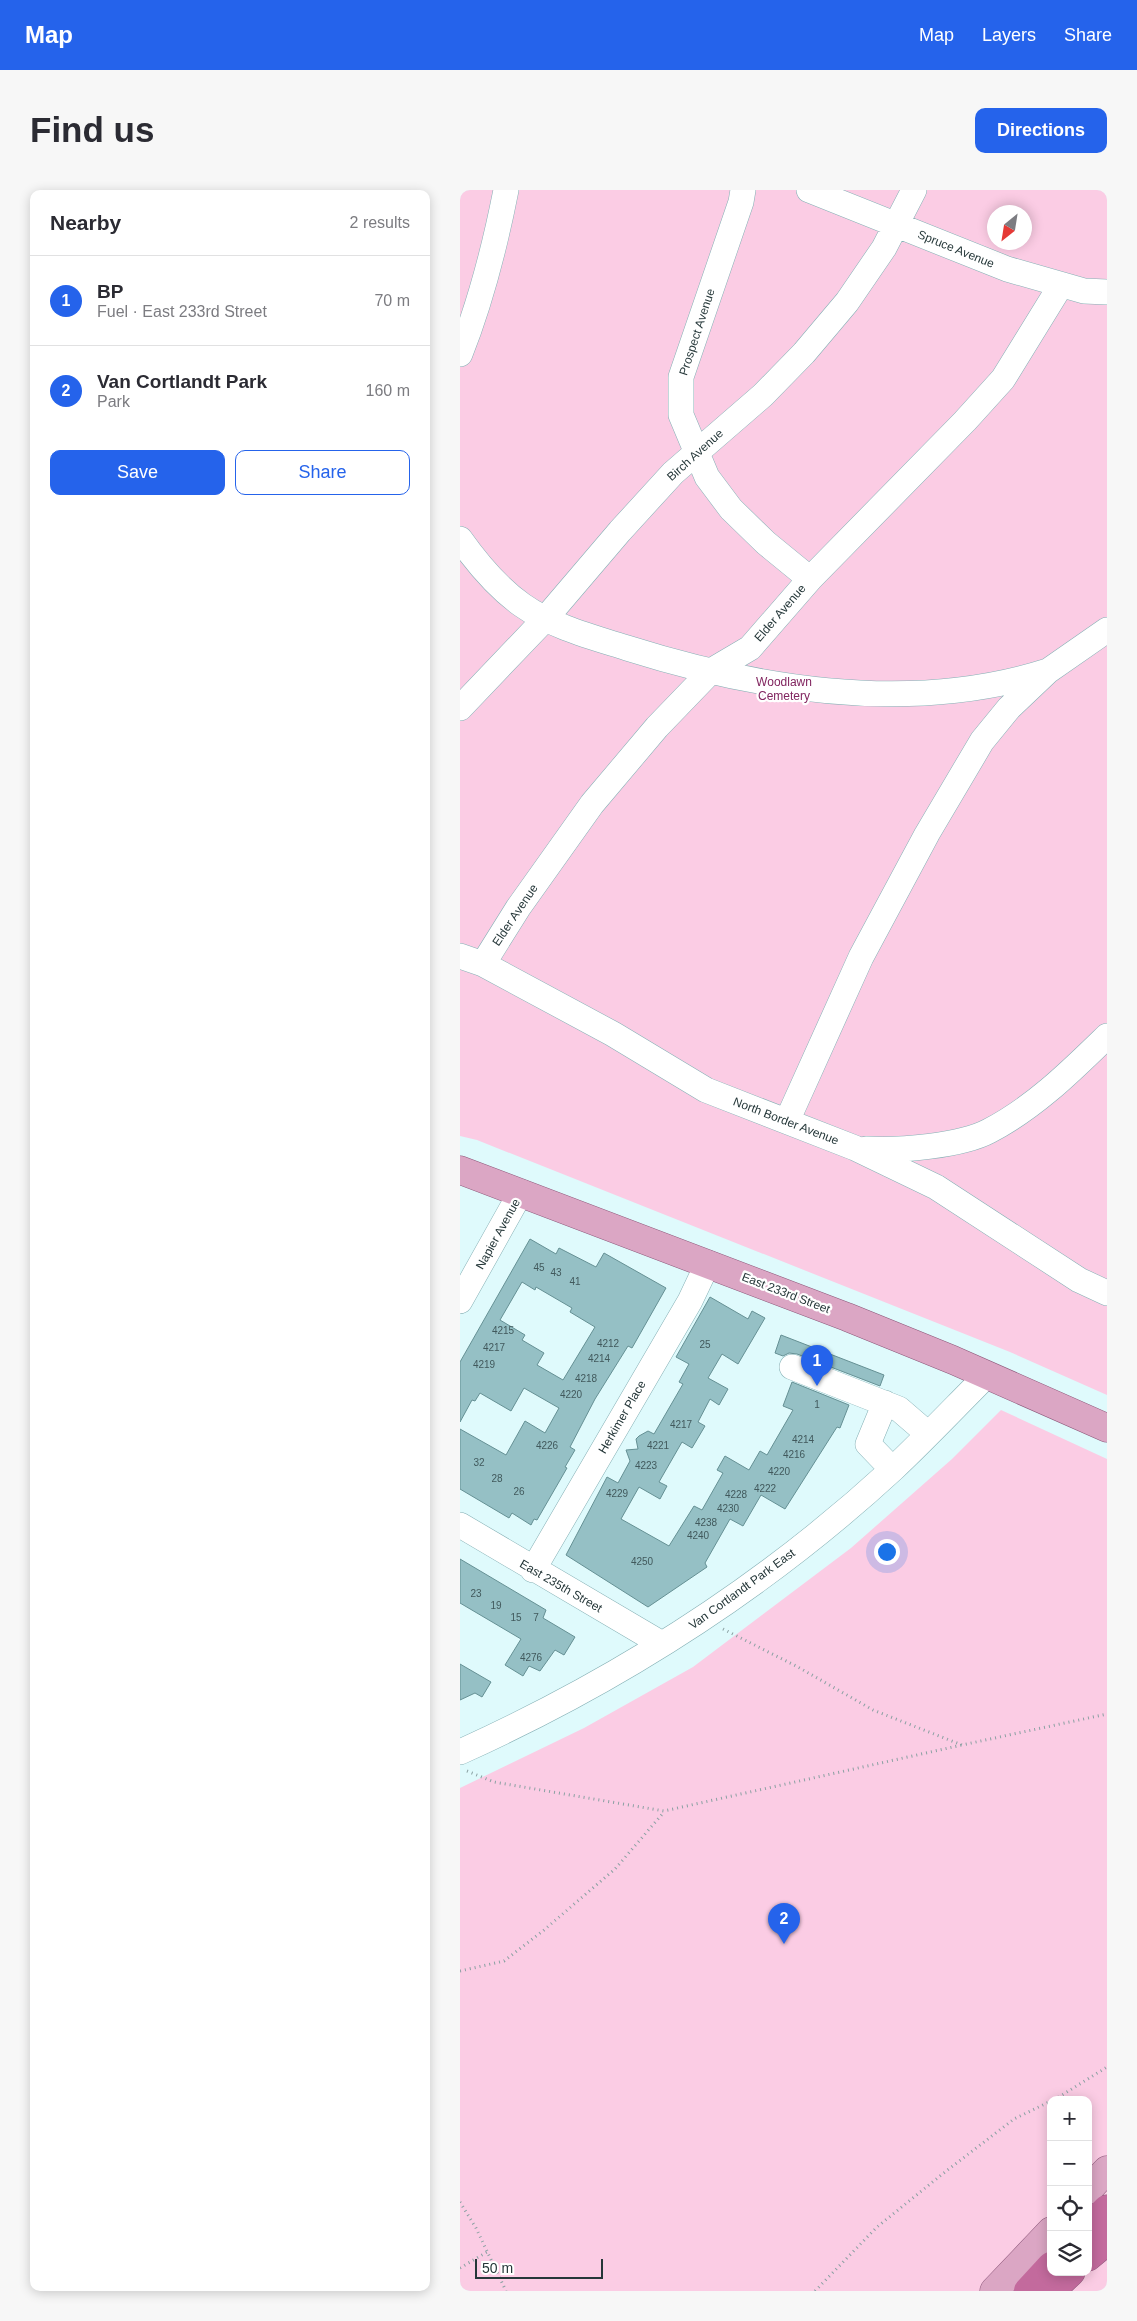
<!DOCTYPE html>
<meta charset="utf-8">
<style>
body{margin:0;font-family:Helvetica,sans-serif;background:#f7f7f7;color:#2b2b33}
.controls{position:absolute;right:15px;bottom:15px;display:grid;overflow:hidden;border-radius:10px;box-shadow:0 2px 12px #0003}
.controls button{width:45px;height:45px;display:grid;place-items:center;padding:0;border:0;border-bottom:1px solid #e1e1e2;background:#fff;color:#2b2b33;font:25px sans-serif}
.compass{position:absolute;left:527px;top:15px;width:45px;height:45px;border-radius:50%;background:#fff;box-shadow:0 2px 12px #0003;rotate:210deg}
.scale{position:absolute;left:15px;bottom:12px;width:128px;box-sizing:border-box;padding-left:5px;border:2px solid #253739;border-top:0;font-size:14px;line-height:18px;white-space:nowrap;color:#253739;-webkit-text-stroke:4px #fff;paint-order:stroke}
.you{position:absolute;left:426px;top:1361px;width:18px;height:18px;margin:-12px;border:4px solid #fff;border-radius:50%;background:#1a73e8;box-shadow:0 0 0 8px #1a73e833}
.badge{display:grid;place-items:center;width:32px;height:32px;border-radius:50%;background:#2563eb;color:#fff;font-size:16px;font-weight:700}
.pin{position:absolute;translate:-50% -41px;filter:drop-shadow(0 1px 2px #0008)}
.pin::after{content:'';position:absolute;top:26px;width:18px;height:15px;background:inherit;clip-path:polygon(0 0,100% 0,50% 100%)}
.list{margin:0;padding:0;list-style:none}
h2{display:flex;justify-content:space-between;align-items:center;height:65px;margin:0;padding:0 20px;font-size:21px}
h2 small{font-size:16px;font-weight:400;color:#7c7c81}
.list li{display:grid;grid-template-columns:32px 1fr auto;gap:15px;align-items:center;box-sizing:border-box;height:90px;padding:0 20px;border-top:1px solid #e1e1e2}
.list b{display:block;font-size:19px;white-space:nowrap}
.list p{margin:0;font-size:16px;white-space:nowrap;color:#7c7c81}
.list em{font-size:16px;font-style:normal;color:#7c7c81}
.actions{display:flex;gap:10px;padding:15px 20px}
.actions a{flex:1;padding:11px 0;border:1px solid #2563eb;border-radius:10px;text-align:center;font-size:18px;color:#2563eb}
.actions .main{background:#2563eb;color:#fff}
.icon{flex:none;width:28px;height:28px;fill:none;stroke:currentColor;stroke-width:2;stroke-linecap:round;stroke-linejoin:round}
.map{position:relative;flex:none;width:647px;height:2101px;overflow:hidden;border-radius:10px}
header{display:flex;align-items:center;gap:30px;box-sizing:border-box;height:70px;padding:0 25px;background:#2563eb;color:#fff}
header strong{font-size:24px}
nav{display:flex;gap:28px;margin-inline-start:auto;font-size:18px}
.intro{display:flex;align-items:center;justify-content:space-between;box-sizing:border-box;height:120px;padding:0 30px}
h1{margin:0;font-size:35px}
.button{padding:12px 22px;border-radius:10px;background:#2563eb;color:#fff;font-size:18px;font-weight:700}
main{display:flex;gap:30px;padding:0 30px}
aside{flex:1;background:#fff;border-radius:10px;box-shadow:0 2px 12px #0003}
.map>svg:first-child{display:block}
.green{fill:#fbcce4;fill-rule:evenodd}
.building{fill:#95c0c5;stroke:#659094;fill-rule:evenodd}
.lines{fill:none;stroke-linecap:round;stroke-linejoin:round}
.minor-casing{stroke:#85b0b5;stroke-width:26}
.major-casing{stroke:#8c587a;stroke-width:29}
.highway-casing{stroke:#8c587a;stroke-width:29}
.path{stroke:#8aa0a2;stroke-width:3;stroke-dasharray:1 4;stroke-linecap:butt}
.minor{stroke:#fff;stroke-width:25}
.major{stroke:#dba6c4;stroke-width:28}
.highway{stroke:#c36a9d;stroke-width:28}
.labels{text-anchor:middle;stroke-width:4.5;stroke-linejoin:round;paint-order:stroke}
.number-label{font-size:10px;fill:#41595c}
.street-label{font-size:12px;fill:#253739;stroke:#fff}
.park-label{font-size:12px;fill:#822660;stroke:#fff}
</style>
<header>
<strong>Map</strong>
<nav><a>Map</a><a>Layers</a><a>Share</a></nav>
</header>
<div class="intro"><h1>Find us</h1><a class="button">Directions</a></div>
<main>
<aside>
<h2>Nearby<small>2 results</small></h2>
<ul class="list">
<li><span class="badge">1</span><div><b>BP</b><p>Fuel · East 233rd Street</p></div><em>70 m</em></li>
<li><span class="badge">2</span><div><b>Van Cortlandt Park</b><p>Park</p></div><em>160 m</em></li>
</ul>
<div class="actions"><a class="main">Save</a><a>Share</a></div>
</aside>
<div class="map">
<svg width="647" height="2101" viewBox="0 0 647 2101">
<rect width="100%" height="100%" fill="#dffafc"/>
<!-- green -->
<path class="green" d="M0 0H647V1205L550 1162 17 950 0 946ZM534 22H564V52H534Z
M541 1220 647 1269V2101H0V1598L124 1538 233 1477 391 1358 492 1269ZM591 1910H628V2082H591Z"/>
<!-- building -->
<path class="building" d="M70 1049 96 1064 99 1058 136 1077 144 1063 206 1098 172 1158 168 1156 135 1209 110 1257 115 1260 105 1277 107 1278 77 1330 74 1329 71 1335 52 1323 49 1328 0 1299V1239L46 1265 65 1231 85 1243 99 1218 64 1198 51 1221 20 1203 15 1211 12 1210 0 1232V1172ZM62 1092 75 1100 76 1097 112 1118 110 1122 135 1137 103 1190 77 1175 84 1163 62 1150 65 1145 40 1130Z
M250 1107 288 1129 292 1121 305 1128 278 1174 262 1164 248 1188 268 1199 259 1215 250 1209 238 1232 245 1236 232 1258 222 1252 199 1292 207 1296 200 1309 179 1297 161 1329 209 1356 234 1316 242 1320 263 1283 257 1280 265 1266 289 1280 300 1261 307 1265 333 1220 323 1216 332 1192 389 1215 380 1238 377 1237 325 1319 301 1305 283 1336 270 1329 245 1373 247 1377 188 1417 106 1365 147 1287 158 1293 170 1271 166 1260 178 1259 176 1249 179 1246 188 1241 194 1244 223 1194 219 1192 229 1174 216 1167Z
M321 1145 424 1185 420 1196 337 1164 329 1163 323 1166 315 1163Z
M0 1369 86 1420 83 1428 115 1447 104 1465 95 1460 80 1481 69 1476 63 1486 45 1475 61 1449 0 1413Z
M0 1474 31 1492 22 1507 15 1503 0 1510Z"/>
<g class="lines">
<defs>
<path id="minor" d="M283 0 281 12 221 187V225L247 287 271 319 306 353 350 389
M349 0 547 79 624 101 647 102
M0 164C21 111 35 56 46 0
M0 349C17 373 38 398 62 415 93 437 132 447 167 458 300 500 453 524 588 481
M0 518 85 429 160 341 213 283 303 205 344 163 387 112 424 58 454 0
M0 766 23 774 153 844 246 900 395 958 476 997 619 1090 647 1103
M23 774 58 718 132 614 197 537 251 481 290 458 350 389 505 231 543 189 601 95
M327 931 401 767 467 644 522 551 549 518 588 481 647 440
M406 959C438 961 501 956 529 941 575 917 611 881 647 846
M0 1111 61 1002
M332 1177 439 1219 468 1244
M425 1213 408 1254 432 1279
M0 1335 202 1454
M73 1380 230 1111 248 1073
M0 1562C157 1491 306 1396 433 1279 465 1249 496 1216 527 1185"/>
<path id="major" d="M0 980 387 1127 493 1170 647 1238
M628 2000 647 1980
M534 2101 591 2041"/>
<path id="highway" d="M628 2038 647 2019
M628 2067 647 2051
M568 2101 591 2076
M591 2101 611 2082"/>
</defs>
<!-- minor casing -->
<use href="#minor" class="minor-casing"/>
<!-- major casing -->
<use href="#major" class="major-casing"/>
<!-- highway casing -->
<use href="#highway" class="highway-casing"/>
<!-- path -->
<path class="path" d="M263 1439 338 1477 413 1520 502 1555 647 1524
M7 1581 34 1592 204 1621 502 1555
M0 1781 44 1771 84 1740 155 1679 204 1622
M594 1910 647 1877
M0 2012 16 2038 46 2101
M0 2078 27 2062
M355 2101 417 2037 485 1982 554 1929 591 1911"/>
<!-- minor -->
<use href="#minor" class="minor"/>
<!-- major -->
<use href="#major" class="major"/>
<!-- highway -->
<use href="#highway" class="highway"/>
</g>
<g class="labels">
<!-- number labels -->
<g class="number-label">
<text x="79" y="1081">45</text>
<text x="96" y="1086">43</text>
<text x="115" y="1095">41</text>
<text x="43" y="1144">4215</text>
<text x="148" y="1157">4212</text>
<text x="245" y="1158">25</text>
<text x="34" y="1161">4217</text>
<text x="139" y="1172">4214</text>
<text x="24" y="1178">4219</text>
<text x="126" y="1192">4218</text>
<text x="111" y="1208">4220</text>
<text x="357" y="1218">1</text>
<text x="221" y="1238">4217</text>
<text x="343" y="1253">4214</text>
<text x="87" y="1259">4226</text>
<text x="198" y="1259">4221</text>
<text x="334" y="1268">4216</text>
<text x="19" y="1276">32</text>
<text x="186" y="1279">4223</text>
<text x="319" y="1285">4220</text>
<text x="37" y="1292">28</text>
<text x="305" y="1302">4222</text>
<text x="59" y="1305">26</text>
<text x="157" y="1307">4229</text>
<text x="276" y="1308">4228</text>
<text x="268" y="1322">4230</text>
<text x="246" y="1336">4238</text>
<text x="238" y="1349">4240</text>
<text x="182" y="1375">4250</text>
<text x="16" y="1407">23</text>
<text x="36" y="1419">19</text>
<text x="56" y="1431">15</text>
<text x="76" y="1431">7</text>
<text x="71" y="1471">4276</text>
</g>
<!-- street labels -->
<g class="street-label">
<text transform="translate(496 59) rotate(22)" y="4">Spruce Avenue</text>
<text transform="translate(237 142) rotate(-72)" y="4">Prospect Avenue</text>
<text transform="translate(235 265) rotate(-42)" y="4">Birch Avenue</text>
<text transform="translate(320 423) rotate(-49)" y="4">Elder Avenue</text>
<text transform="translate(55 725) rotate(-56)" y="4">Elder Avenue</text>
<text transform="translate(326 931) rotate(21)" y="4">North Border Avenue</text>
<text transform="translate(38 1044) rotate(-61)" y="4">Napier Avenue</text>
<text transform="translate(326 1103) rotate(21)" y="4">East 233rd Street</text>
<text transform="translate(162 1227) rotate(-60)" y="4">Herkimer Place</text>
<text transform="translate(101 1396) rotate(30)" y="4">East 235th Street</text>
<text transform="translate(282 1399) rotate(-36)" y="4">Van Cortlandt Park East</text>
</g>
<!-- park labels -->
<g class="park-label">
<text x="324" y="496">Woodlawn<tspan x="324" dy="14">Cemetery</tspan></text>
</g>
</g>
</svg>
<div class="controls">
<button>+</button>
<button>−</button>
<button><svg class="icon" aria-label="locate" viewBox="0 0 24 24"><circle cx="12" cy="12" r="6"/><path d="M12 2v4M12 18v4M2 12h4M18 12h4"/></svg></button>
<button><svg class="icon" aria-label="layers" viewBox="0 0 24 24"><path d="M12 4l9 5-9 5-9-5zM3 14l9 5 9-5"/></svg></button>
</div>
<svg class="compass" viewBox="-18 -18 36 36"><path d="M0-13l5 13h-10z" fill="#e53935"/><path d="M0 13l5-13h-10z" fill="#7c7c81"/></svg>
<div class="scale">50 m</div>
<div class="you"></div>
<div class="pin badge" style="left:357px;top:1196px">1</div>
<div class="pin badge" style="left:324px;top:1754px">2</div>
</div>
</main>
